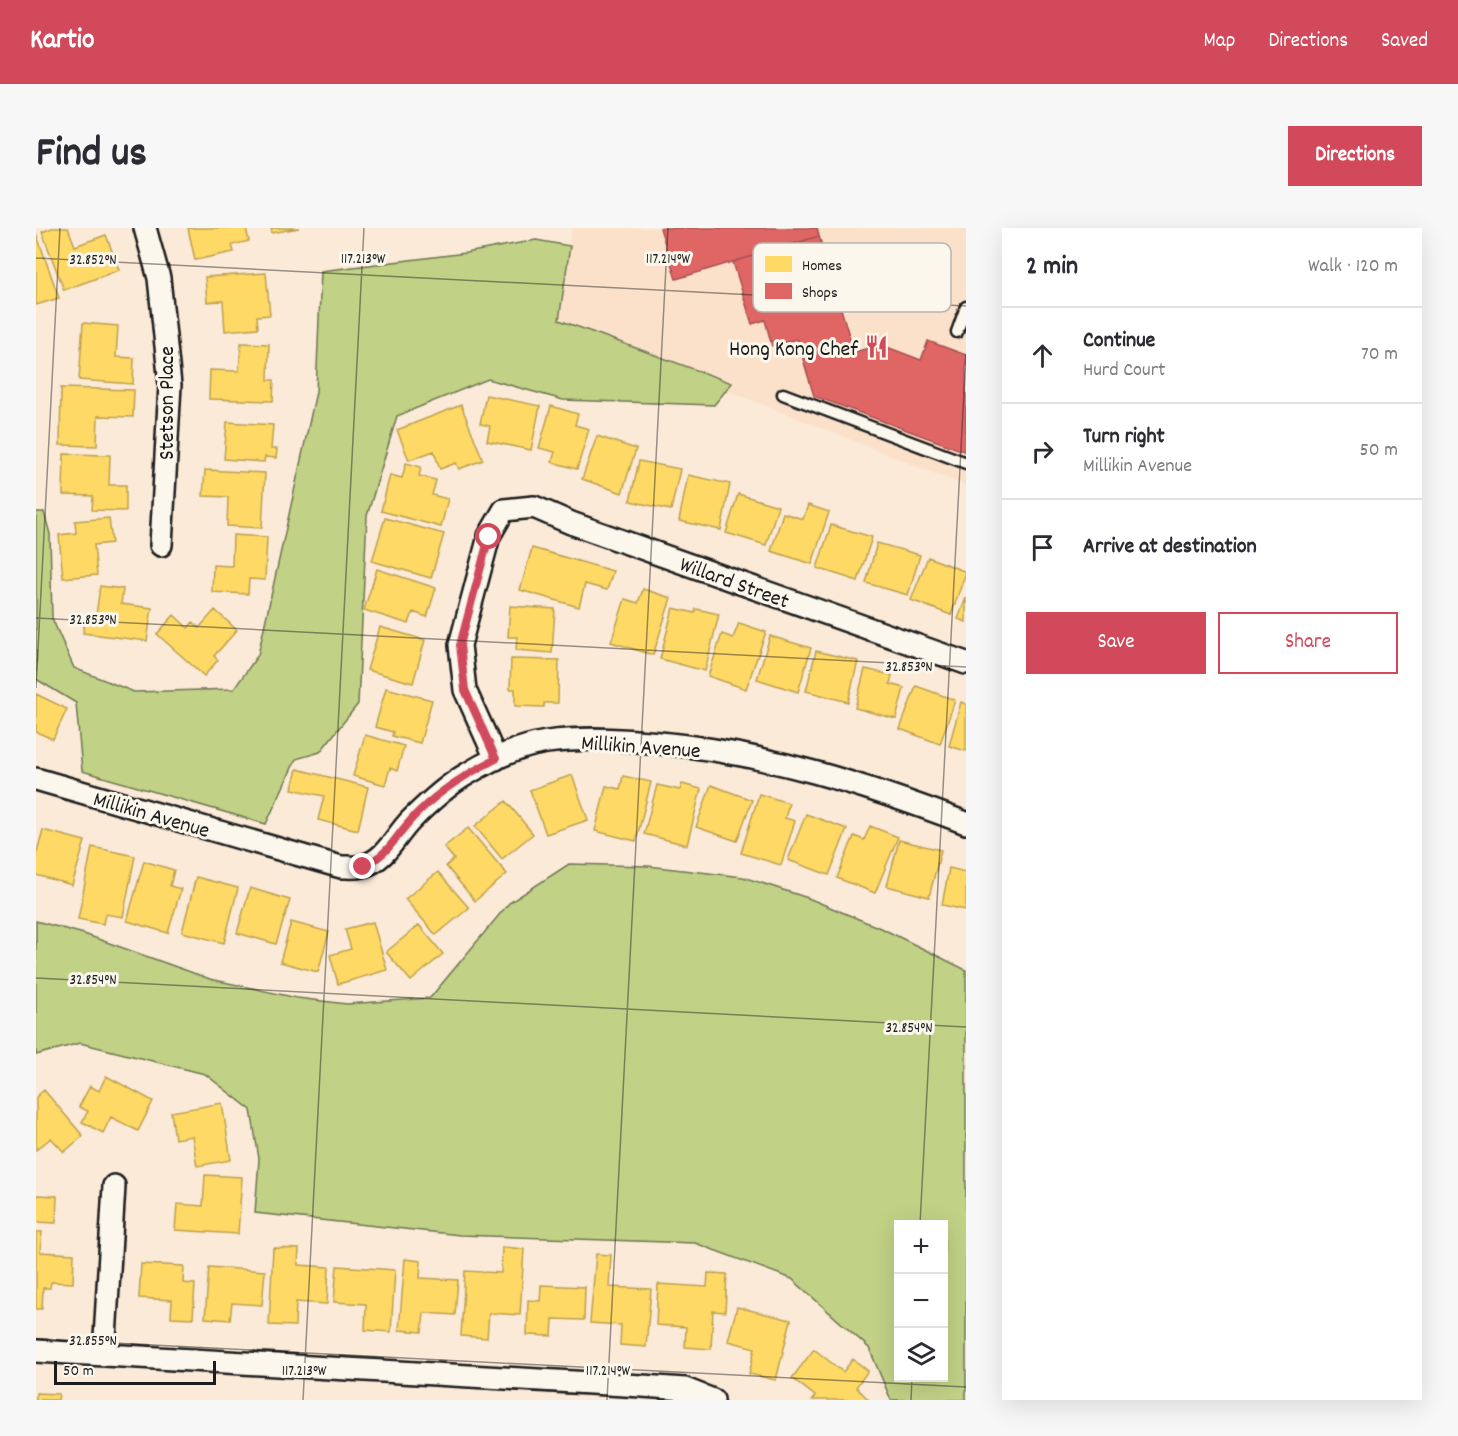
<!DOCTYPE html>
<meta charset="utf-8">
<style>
body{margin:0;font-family:Dekko,sans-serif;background:#f7f7f7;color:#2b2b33}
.controls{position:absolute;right:18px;bottom:18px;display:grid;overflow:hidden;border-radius:0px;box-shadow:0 6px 24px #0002}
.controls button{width:54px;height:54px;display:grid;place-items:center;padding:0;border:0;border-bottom:2px solid #e1e1e2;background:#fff;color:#2b2b33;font:30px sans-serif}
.scale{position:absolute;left:18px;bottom:15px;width:162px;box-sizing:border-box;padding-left:6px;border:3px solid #1c1c1c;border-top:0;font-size:16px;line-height:21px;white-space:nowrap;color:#1c1c1c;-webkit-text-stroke:4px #fbf7ec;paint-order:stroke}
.stop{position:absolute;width:18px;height:18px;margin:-14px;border:4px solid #d1495b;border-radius:50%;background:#fff}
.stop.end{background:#d1495b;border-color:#fff;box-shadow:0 2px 6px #0008}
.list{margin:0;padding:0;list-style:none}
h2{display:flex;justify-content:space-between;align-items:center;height:78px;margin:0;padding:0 24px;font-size:26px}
h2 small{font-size:20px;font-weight:400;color:#7c7c81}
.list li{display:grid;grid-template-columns:39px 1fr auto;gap:18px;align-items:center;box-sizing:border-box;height:96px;padding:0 24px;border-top:2px solid #e1e1e2}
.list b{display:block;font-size:22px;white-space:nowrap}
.list p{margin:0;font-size:20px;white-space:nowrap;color:#7c7c81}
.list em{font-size:20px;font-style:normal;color:#7c7c81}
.actions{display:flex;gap:12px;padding:18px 24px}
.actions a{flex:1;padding:14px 0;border:2px solid #d1495b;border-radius:0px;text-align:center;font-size:21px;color:#d1495b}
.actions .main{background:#d1495b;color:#fff}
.icon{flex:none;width:33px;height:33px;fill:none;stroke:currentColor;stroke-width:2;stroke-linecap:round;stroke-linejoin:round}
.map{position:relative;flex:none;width:930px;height:1172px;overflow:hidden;border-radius:0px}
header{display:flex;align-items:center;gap:36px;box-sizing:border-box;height:84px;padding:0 30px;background:#d1495b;color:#fff}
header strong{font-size:28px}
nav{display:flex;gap:33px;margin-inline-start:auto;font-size:21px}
.intro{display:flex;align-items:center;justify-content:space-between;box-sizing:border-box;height:144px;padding:0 36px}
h1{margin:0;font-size:42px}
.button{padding:15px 27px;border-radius:0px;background:#d1495b;color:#fff;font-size:21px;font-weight:700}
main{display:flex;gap:36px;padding:0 36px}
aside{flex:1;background:#fff;border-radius:0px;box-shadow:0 6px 24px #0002}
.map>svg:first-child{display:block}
.built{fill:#fbe1ca}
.green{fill:#c1d186;stroke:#6e7651;stroke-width:1.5;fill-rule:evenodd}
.homes{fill:#ffd966;stroke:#bba050;stroke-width:1.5}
.shops{fill:#e06666;stroke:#a55050;stroke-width:1.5}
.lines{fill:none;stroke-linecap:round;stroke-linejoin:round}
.lane-casing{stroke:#1c1c1c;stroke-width:15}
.street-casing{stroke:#1c1c1c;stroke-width:26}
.lane{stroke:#fbf7ec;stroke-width:10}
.street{stroke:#fbf7ec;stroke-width:21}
.route{stroke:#d1495b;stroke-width:8}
.ticks{fill:none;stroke:#1c1c1c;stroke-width:1.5;stroke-opacity:0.45}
.labels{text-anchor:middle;stroke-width:6;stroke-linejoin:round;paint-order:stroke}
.poi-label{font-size:22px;fill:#1c1c1c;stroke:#fbf7ec;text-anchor:end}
.street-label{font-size:22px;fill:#1c1c1c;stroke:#fbf7ec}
.key{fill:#fbf7ec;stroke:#b8b5ae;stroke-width:1.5}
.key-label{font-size:16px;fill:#1c1c1c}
.ticks-label{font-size:15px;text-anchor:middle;fill:#1c1c1c;stroke:#fbf7ec;stroke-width:6;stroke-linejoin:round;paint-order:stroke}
</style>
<header>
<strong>Kartio</strong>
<nav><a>Map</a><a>Directions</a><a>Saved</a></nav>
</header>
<div class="intro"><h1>Find us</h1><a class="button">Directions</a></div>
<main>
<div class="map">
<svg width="930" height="1172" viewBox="0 0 930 1172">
<rect width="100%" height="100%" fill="#fbead8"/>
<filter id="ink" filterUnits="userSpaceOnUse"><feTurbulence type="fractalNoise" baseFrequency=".0167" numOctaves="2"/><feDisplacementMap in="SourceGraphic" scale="12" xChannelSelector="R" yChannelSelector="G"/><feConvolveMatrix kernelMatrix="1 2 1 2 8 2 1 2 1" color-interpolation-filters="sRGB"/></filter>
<g filter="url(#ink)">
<!-- built -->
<path class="built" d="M536 0H930V258L520 94Z"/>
<!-- green -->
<path class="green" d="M500 12 534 18 523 92 696 155 678 177 527 172 452 151 361 188 331 288 322 476 284 524 260 531 230 596 46 543 40 475 0 451V284H8L14 306 16 390 38 440 98 464 198 461 222 427 280 164 285 43 430 25Z
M533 636 612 638 707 649 772 670 849 702 930 742V1172H855L833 1120 756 1051 659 1015 424 1007 219 985 223 931 215 882 169 846 44 815 0 827V693L48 706 174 751 261 770 311 776 394 770 473 675ZM908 996V1150H862V996Z"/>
<!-- homes -->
<path class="homes" d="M16 0H32L39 18 70 7 83 42 28 62 6 4Z
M152 0H210L213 13 196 17 198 24 159 32Z
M235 0H263L236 5Z
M0 5 23 70 0 77Z
M230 45 234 87 221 88 222 100 189 103 187 73 171 74 169 49Z
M47 95 82 98 80 129 98 130 97 156 43 152Z
M205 115 233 116 232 152H238L237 173 173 171 174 142 203 143Z
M25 160 98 162 97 189 62 188 61 218 24 217Z
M450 167 504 178 495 222 451 213 454 198 444 196Z
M425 177 447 232 423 241 420 235 404 241 398 223 373 232 361 202Z
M515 178 542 186 539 197 553 201 541 241 516 234 519 224 503 220Z
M191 194 237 197 235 221H241L240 230 229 229 228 234 188 231Z
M561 208 600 221 586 265 546 251Z
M28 226 74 227 73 257H90V283L56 282 57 268 27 267Z
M603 233 644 241 635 282 594 273Z
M370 235 385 239 383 248 400 252 396 267 412 271 405 299 345 283 354 247 366 250Z
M169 242 229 245 226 300 191 298 192 269 167 268Z
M652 247 694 256 685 302 643 293Z
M702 266 742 278 730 317 690 305Z
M772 277 793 284 776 336 735 323 747 285 767 291Z
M73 290 76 315 58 317 61 347 27 350 23 307 40 305 39 293Z
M349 290 408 306 395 350 336 333Z
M795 297 836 309 822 353 781 340Z
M197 307 231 309 229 352 213 351 212 366 176 364 177 337 196 338Z
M841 315 884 327 872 367 830 355Z
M496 320 577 343 571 362 549 356 543 379 484 362Z
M892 329 930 344 915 387 875 372Z
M341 341 400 360 391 389 377 384 373 396 328 382Z
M64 358 87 361 85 376 116 380 111 413 47 405 49 387 60 388Z
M607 361 635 370 617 427 575 414 589 371 602 375Z
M930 370V394L922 391Z
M474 378 519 381 516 425 480 422 481 409H472Z
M637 380 659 385 660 381 683 386 669 443 624 431Z
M179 382 201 402 178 428 182 432 168 448 121 406 138 387 152 400 157 394 163 400Z
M703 395 730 404 710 461 672 448 686 406 697 410Z
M344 399 389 412 377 455 331 442Z
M734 408 775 420 762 464 721 451Z
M780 423 822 433 812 474 770 463Z
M475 431 523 432 522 475H508V479L479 478V461H474Z
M829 441 856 447 854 456 868 460 860 491 819 480Z
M880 458 919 472 904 516 864 501Z
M350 460 396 472 384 515 356 508 357 504 339 499Z
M0 466 31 481 17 511 0 504Z
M925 474 930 476V523L913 518Z
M329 507 368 518 361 543 354 540 349 557 317 548Z
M261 541 332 559 322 602 282 592 288 568 256 561Z
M536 547 552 592 510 606 494 562Z
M587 548 615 554 600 613 559 603 570 558 584 561Z
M646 556 665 561 651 617 608 606 621 557 644 562Z
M675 557 716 572 701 613 660 599Z
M723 566 753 575 749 590 759 593 745 637 705 625Z
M470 573 497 606 466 631 439 598Z
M770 586 811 601 793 647 752 632Z
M834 598 862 609 839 665 801 650 818 608 828 612Z
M432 600 471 646 439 673 410 638 418 631 408 619Z
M7 602 49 613 36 657 0 647V627Z
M863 612 905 622 893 669 851 658Z
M56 619 99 628 87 689 69 686 67 696 42 691Z
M108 633 138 642 134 658 145 661 132 705 91 693Z
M913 640 930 644V682L906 677Z
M402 644 433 680 400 707 369 671Z
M160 649 202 660 188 715 146 704Z
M214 660 254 672 240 716 201 705Z
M255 694 293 704 282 744 244 734Z
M337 694 351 742 302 756 294 727 315 721 309 701Z
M383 697 407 726 375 753 350 724Z
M70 848 117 873 102 903 75 889 67 905 46 894 52 883 43 879 54 858 63 863Z
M8 862 47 908 28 924 15 910 0 922V869Z
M186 875 195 932 161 938 156 908 139 911 135 884Z
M169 947 206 949 202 1006 139 1002 141 976 167 978Z
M0 967 21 968 20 995 0 994Z
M0 1004H6L4 1024 38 1026 37 1055 15 1054 14 1060H7L6 1081H0Z
M466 1019 488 1021 484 1087 453 1085 451 1110 425 1108 429 1043 465 1045Z
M237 1020 263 1021 262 1037 293 1039 291 1076 260 1074 259 1098 233 1097Z
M560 1026 575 1027 573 1059 615 1061 610 1119 584 1117 585 1097 554 1095Z
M369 1031 385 1033 384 1050 422 1052 419 1087 388 1085 386 1104 363 1102Z
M105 1036 148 1038 147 1055 159 1056 157 1090 135 1089 136 1072 103 1070Z
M301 1038 359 1042 355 1104 329 1102 330 1076 298 1074Z
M173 1039 229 1043 226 1077 196 1075 194 1092 169 1090Z
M672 1045 691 1046 689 1084 677 1083 675 1121 649 1119 650 1099 620 1097 622 1056 671 1059Z
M505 1057 549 1059 548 1092 517 1091 516 1108 491 1107 492 1072 504 1073Z
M701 1079 755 1092 740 1152 713 1146 719 1120 692 1113Z
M778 1121 807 1144 817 1131 832 1143 820 1159 833 1172H776L779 1168 756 1150Z
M0 1165 23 1166 22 1172H0Z"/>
<!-- shops -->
<path class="shops" d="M624 0H781L783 8 640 51Z
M783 8 818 124 837 119 838 114 885 132 892 113 930 127V224L778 168 761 111 736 118 729 92 716 96 697 34Z"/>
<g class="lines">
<defs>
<path id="lane" d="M921 104 930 79
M747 166 930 235"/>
<path id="street" d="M109 0 123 50 134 157 125 317
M460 531 429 462 424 417 453 308 468 282 498 279 535 295 930 435
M0 551 305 639C311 639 321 640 327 638 351 631 359 608 375 592 392 575 410 558 431 546 454 532 484 518 511 514 549 509 585 511 624 515 731 525 830 557 930 595
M0 1123 606 1158 649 1161 677 1172
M68 1127 78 958"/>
</defs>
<!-- lane casing -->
<use href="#lane" class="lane-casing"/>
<!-- street casing -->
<use href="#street" class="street-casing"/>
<!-- lane -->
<use href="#lane" class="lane"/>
<!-- street -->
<use href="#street" class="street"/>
</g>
</g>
<g class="lines" filter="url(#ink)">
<!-- route -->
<path class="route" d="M327 639C355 623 354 616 373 594 397 566 428 547 460 531L429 462 424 417 453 309"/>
</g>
<!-- ticks -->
<path class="ticks" d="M0 30 930 78M0 390 930 439M0 460 24 0M0 750 930 799M884 996 930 126M0 1111 930 1159M267 1172 328 0M571 1172 632 0M875 1172 876 1150"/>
<!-- icons -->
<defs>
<symbol id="restaurant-bare" viewBox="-9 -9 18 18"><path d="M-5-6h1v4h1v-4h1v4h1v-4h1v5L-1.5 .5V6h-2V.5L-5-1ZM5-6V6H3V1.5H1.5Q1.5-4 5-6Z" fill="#d1495b" stroke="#fbf7ec" stroke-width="2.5" paint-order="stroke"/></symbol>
</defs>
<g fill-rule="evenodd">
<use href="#restaurant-bare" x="824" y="102" width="33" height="33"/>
</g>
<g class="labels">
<!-- poi labels -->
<g class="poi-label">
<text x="822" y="127">Hong Kong Chef</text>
</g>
<!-- street labels -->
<g class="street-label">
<text transform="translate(129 175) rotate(-90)" y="8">Stetson Place</text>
<text transform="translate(699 353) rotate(20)" y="8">Willard Street</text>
<text transform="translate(605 517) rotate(4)" y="8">Millikin Avenue</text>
<text transform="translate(116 585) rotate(16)" y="8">Millikin Avenue</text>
</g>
</g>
<!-- legend -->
<rect x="717" y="15" width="198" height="69" rx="9" class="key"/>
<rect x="729" y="28" width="27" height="16" fill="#ffd966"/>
<rect x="729" y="55" width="27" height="16" fill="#e06666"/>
<g class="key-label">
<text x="766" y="42">Homes</text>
<text x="766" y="69">Shops</text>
</g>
<g class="ticks-label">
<text x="327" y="35">117.213°W</text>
<text x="632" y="35">117.214°W</text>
<text x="57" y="36">32.852°N</text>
<text x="57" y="396">32.853°N</text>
<text x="873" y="443">32.853°N</text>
<text x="57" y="756">32.854°N</text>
<text x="873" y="804">32.854°N</text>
<text x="57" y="1117">32.855°N</text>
<text x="268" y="1147">117.213°W</text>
<text x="572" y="1147">117.214°W</text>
</g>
</svg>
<div class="controls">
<button>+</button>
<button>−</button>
<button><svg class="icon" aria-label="layers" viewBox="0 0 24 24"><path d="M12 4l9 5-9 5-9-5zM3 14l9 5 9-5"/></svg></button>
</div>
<div class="scale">50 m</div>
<div class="stop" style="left:453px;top:309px"></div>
<div class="stop end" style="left:327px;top:639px"></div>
</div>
<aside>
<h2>2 min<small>Walk · 120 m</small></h2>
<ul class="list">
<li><svg class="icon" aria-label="ahead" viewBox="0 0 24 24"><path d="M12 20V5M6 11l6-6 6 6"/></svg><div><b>Continue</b><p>Hurd Court</p></div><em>70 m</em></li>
<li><svg class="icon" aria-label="right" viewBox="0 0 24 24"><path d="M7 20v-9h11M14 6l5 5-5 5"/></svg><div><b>Turn right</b><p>Millikin Avenue</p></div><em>50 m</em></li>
<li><svg class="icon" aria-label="arrive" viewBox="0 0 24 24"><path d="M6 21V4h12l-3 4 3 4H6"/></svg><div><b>Arrive at destination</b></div></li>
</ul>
<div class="actions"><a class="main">Save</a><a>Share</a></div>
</aside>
</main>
